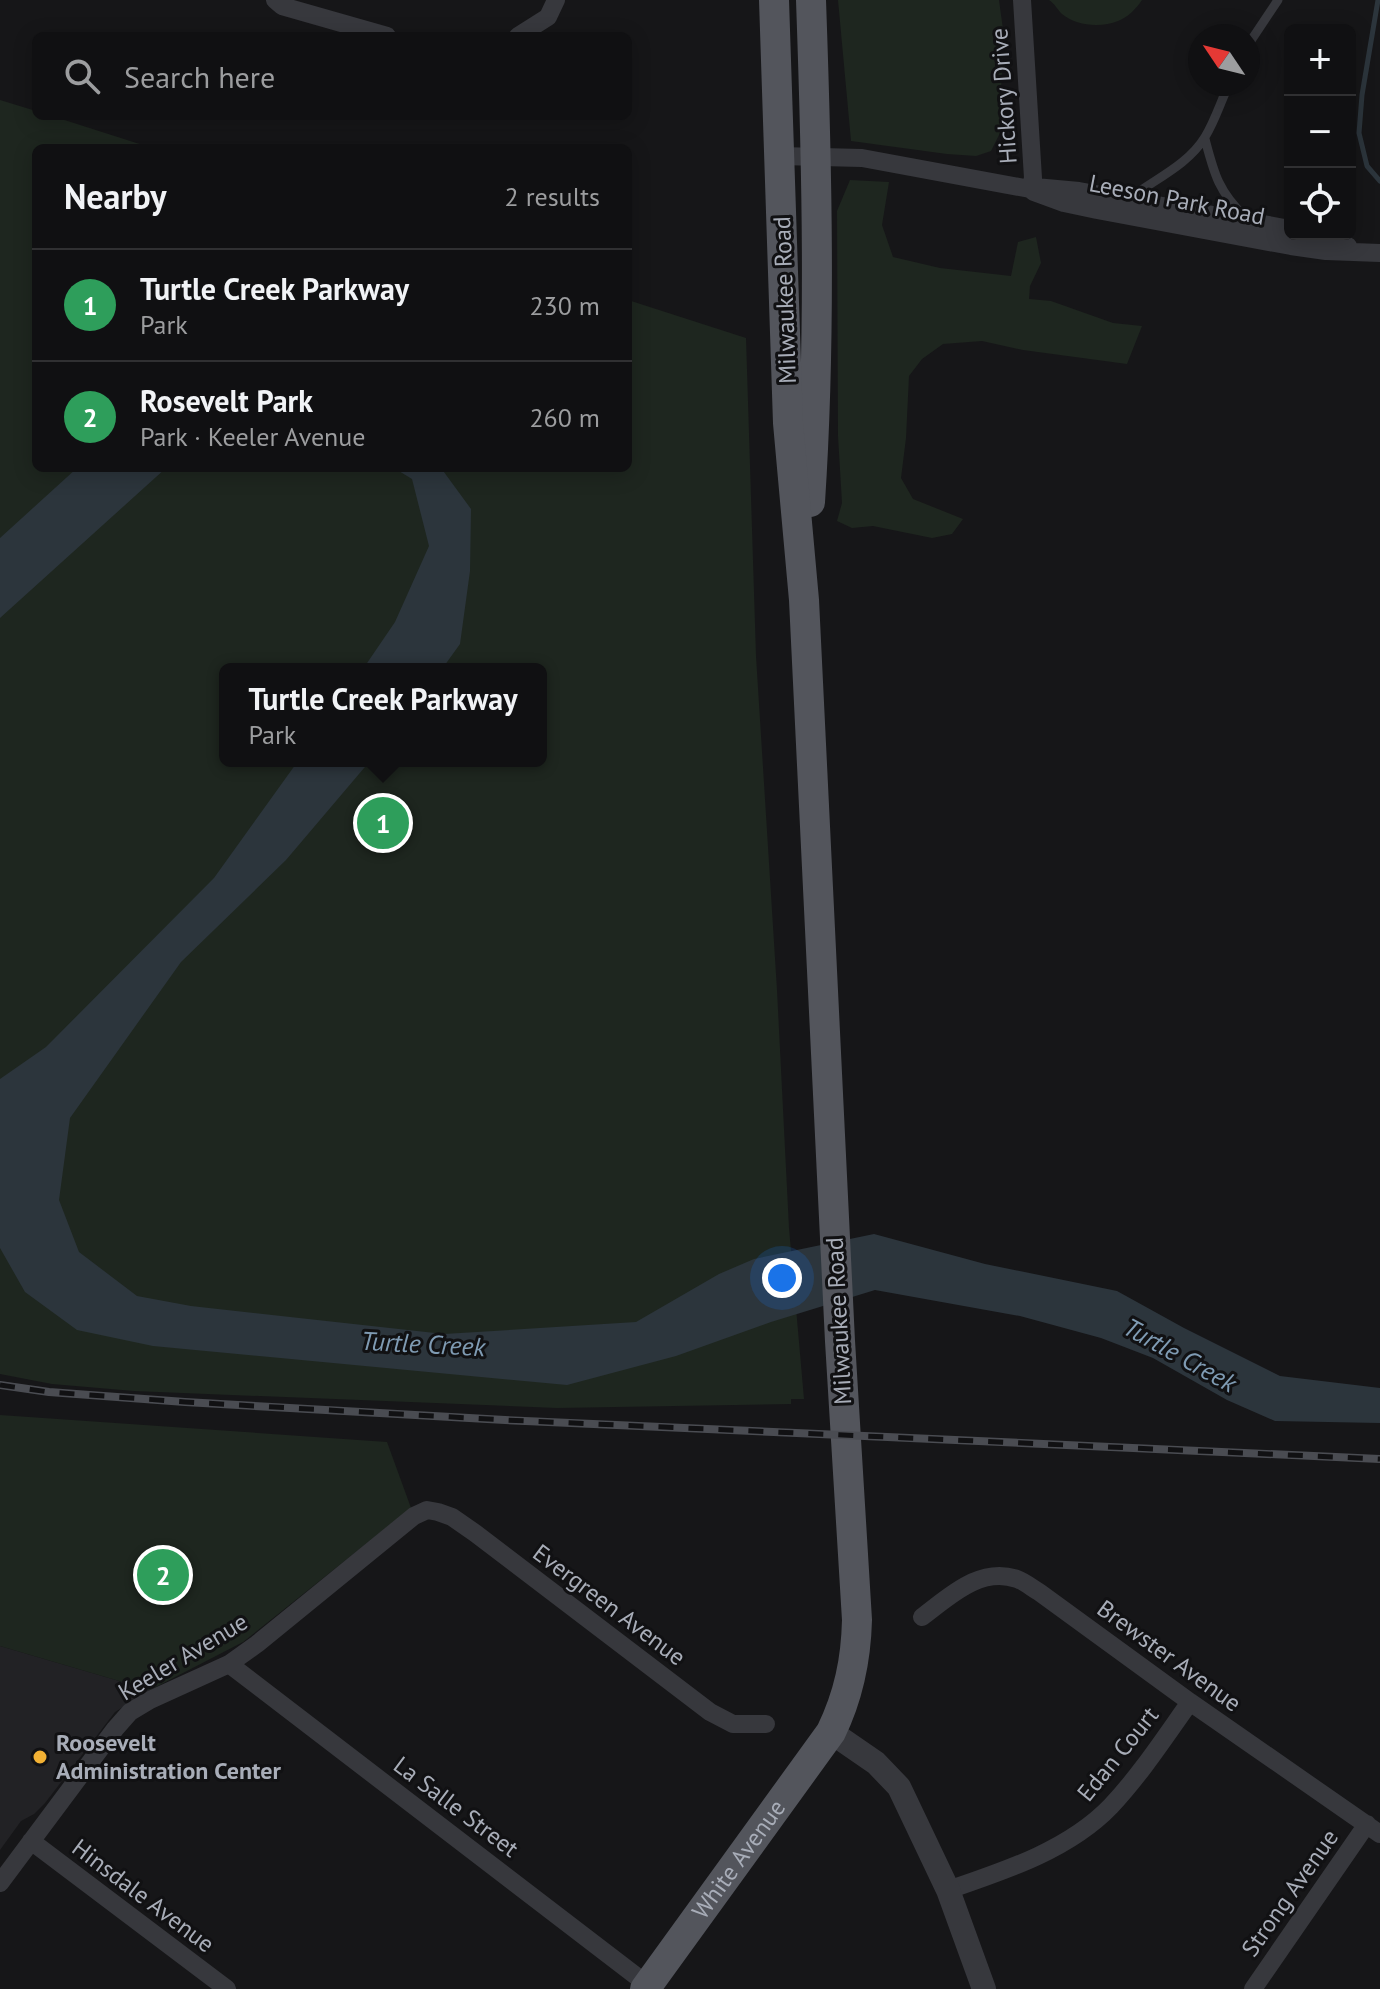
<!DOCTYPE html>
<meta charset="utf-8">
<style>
body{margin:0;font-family:"PT Sans",sans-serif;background:#19191b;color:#f1f3f6}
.controls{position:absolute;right:24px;top:24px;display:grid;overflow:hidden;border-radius:12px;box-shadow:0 4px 20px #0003}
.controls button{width:72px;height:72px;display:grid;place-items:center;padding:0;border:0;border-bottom:2px solid #303032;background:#101012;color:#f1f3f6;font:40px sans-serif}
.compass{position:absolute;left:1188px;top:24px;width:72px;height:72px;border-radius:50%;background:#101012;box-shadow:0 4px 20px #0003;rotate:305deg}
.you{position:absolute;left:782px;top:1278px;width:28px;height:28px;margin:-20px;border:6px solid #fff;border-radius:50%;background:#1a73e8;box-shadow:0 0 0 12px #1a73e833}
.badge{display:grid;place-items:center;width:52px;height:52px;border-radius:50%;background:#f2b134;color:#fff;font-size:26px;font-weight:700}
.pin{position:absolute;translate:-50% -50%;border:4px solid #fff;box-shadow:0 2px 8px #0006}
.popup{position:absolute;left:219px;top:663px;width:328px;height:104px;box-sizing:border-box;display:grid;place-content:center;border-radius:12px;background:#101012;filter:drop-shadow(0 2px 6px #0005);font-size:26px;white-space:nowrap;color:#9c9d9f}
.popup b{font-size:30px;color:#f1f3f6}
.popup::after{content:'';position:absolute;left:50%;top:100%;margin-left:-16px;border:16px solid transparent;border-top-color:#101012}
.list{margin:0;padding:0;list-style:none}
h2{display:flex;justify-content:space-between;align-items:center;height:104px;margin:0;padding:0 32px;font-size:34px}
h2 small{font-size:26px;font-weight:400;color:#9c9d9f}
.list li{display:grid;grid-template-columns:52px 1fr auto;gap:24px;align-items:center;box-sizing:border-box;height:112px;padding:0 32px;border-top:2px solid #303032}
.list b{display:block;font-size:30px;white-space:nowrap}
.list p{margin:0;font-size:26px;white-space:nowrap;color:#9c9d9f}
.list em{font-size:26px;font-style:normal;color:#9c9d9f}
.icon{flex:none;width:44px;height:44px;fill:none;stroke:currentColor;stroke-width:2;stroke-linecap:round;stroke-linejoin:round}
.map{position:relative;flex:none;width:1380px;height:1989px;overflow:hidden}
.search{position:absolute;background:#101012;box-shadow:0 4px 20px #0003;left:32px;top:32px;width:600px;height:88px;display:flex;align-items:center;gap:20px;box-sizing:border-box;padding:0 28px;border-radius:12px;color:#9c9d9f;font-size:30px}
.panel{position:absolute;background:#101012;box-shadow:0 4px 20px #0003;left:32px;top:144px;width:600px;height:328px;border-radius:12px}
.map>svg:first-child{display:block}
.built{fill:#222225}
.green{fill:#1e261f;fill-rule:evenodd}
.water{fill:#2c353c}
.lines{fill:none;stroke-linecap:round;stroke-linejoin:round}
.stream{stroke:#2c353c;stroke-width:5}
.service{stroke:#37383d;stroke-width:9}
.minor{stroke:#37383d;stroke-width:18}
.tertiary{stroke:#37383d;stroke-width:24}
.primary{stroke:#53555c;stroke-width:30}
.rail-casing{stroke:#4a4c52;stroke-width:8}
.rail{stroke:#111113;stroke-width:5;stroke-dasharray:15;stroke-linecap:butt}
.poi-dot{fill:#f2b134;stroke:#111113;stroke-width:3}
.labels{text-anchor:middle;stroke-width:6;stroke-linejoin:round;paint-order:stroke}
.street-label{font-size:24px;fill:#a8adb8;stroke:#111113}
.poi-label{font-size:24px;font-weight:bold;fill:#a8adb8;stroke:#111113;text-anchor:start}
.water-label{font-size:26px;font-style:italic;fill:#7f9bb3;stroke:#111113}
</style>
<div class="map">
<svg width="1380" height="1989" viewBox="0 0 1380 1989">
<rect width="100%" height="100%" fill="#161618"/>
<!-- built -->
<path class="built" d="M0 1646 150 1690 115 1712 45 1803 34 1814 21 1821 0 1850Z"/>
<!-- green -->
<path class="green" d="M838 0H999L1004 37 1000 106V133L991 151 976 156 947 154 851 141Z
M1049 0H1142C1137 8 1127 18 1118 21 1101 28 1076 26 1062 14 1057 9 1055 4 1049 0Z
M0 100 36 111V116H52L152 148H36V468H628V300L746 338 756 656 777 990 789 1228 804 1399H791V1404L557 1408 134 1391 52 1384 0 1374ZM225 669H541V761H225Z
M850 180 889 182 882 225 893 257 940 268 1011 276 1018 242 1036 237 1041 263 1030 286 1029 299 1051 301 1113 323 1142 326 1127 364 1023 350 982 341 943 344 922 359 909 376 906 438 901 478 913 499 963 519 952 534 932 538 873 526 852 528 837 521 842 503 838 436 837 211Z
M0 1415 387 1442 411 1508 243 1642 150 1690 0 1646Z"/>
<!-- water -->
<path class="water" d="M77 468H166L0 618V538Z
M394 468H441L471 509 470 571 460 644 442 669H363L395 622 429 546 412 479Z
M298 761H370L286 860 181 962 70 1118 59 1200 79 1252 137 1296 191 1306 444 1334 636 1322 719 1274 754 1259 874 1234 985 1264 1117 1291 1184 1328 1280 1376 1380 1388V1423L1275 1421 1227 1400 1153 1358 1101 1338 1020 1316 875 1290 771 1322 676 1356 567 1385 153 1346 77 1330 25 1292 0 1248V1079L46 1047 214 878Z"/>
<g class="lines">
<!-- stream -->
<path class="stream" d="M1378 0 1362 95 1359 133 1367 166 1380 181"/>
<!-- service -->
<path class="service" d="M1248 45 1278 0
M1205 139C1214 173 1218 191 1245 217
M1130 198C1155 179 1188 165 1205 137 1215 121 1221 101 1229 84"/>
<!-- minor -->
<path class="minor" d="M275 0 282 6 387 36
M1022 0 1033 178 1030 189 1035 187 1079 191 1290 229
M518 36 548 17 556 0
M780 156 862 158 1030 189 1034 192 1064 203 1097 210 1291 246 1326 251 1380 253
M1311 234 1348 246
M922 1617C949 1597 980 1566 1017 1579 1025 1582 1032 1588 1039 1592L1190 1702 1380 1834
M229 1664 653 1989
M31 1841 227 1989
M0 1883 115 1729 130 1712 150 1700 229 1664 257 1644 414 1516 427 1510 438 1512 452 1517 475 1533 710 1712 733 1724H766
M948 1890C1004 1871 1069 1850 1111 1806 1141 1774 1165 1737 1190 1702
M1253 1989 1367 1824"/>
<!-- tertiary -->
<path class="tertiary" d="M831 1732 876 1763 899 1787 948 1890 984 1989"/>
<!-- primary -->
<g class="primary">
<path d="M810 502C821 335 817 168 811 0"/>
<path id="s1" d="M645 1989 831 1732C849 1695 856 1660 857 1620L840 1341 804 600 788 423 774 0"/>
</g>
<defs>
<path id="rail" d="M0 1385 49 1392 185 1402 505 1420 1380 1459"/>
</defs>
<!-- rail casing -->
<use href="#rail" class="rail-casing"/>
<!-- rail -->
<use href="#rail" class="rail"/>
</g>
<!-- markers -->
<circle class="poi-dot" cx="40" cy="1757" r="8"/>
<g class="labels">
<!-- street labels -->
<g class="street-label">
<text transform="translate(1004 96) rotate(-94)" y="8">Hickory Drive</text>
<text transform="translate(1177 200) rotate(11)" y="8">Leeson Park Road</text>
<text transform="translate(785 300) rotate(-92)" y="8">Milwaukee Road</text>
<text transform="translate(839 1321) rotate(-93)" y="8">Milwaukee Road</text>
<text transform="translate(609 1605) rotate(37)" y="8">Evergreen Avenue</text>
<text transform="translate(1169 1656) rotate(36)" y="8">Brewster Avenue</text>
<text transform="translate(183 1657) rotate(-31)" y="8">Keeler Avenue</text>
<text transform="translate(1118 1754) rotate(-51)" y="8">Edan Court</text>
<text transform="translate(456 1807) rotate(37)" y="8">La Salle Street</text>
<text dy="8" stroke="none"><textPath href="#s1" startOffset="160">White Avenue</textPath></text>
<text transform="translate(1290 1893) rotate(-55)" y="8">Strong Avenue</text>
<text transform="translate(143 1896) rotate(37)" y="8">Hinsdale Avenue</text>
</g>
<!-- poi labels -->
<g class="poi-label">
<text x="56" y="1751">Roosevelt<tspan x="56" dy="28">Administration Center</tspan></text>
</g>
<!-- water labels -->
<g class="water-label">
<text transform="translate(423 1344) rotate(3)" y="9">Turtle Creek</text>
<text transform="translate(1180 1355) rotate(29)" y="9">Turtle Creek</text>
</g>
</g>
</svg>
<div class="controls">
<button>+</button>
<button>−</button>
<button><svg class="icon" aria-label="locate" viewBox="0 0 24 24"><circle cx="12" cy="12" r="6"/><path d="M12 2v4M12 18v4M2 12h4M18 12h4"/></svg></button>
</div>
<svg class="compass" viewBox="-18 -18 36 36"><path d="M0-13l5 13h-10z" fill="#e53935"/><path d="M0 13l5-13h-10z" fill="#9c9d9f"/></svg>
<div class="you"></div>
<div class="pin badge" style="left:383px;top:823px;background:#2e9e5b">1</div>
<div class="popup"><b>Turtle Creek Parkway</b>Park</div>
<div class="pin badge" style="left:163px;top:1575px;background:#2e9e5b">2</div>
<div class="search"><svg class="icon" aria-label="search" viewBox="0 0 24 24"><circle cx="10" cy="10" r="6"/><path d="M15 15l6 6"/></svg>Search here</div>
<section class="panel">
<h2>Nearby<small>2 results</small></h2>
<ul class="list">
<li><span class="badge" style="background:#2e9e5b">1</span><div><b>Turtle Creek Parkway</b><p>Park</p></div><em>230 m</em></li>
<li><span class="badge" style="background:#2e9e5b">2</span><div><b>Rosevelt Park</b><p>Park · Keeler Avenue</p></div><em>260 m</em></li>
</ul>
</section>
</div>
